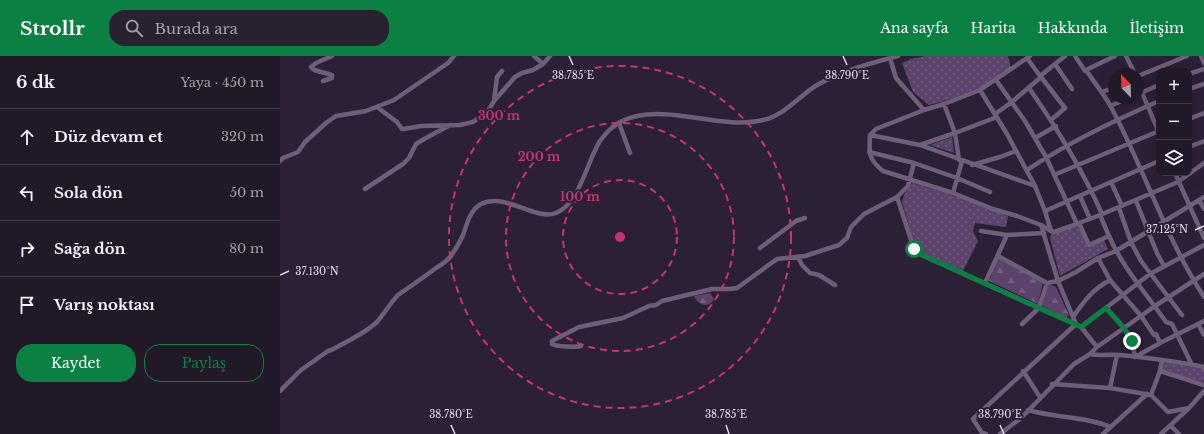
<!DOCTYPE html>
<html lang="tr">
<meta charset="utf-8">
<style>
body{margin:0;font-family:"Libre Baskerville",serif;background:#292130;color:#f1f3f6}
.controls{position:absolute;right:12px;top:12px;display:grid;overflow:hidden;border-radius:8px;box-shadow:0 4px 16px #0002}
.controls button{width:36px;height:36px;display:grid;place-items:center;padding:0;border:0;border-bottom:1px solid #3e3745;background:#211828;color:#f1f3f6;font:20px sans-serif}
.compass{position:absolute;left:828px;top:12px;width:36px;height:36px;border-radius:50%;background:#211828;box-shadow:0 4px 16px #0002;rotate:337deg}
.stop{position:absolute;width:12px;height:12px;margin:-9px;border:3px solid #0b8043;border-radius:50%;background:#fff}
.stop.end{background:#0b8043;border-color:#fff;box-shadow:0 1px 4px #0008}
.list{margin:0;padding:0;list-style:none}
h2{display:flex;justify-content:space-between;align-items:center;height:52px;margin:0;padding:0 16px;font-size:17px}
h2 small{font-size:13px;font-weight:400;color:#a2a0a8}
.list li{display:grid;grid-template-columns:26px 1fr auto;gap:12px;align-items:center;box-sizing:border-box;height:56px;padding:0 16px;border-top:1px solid #3e3745}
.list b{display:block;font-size:15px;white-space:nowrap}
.list em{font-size:13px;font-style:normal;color:#a2a0a8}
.actions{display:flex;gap:8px;padding:12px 16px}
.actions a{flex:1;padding:9px 0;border:1px solid #0b8043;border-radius:16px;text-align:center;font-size:14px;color:#0b8043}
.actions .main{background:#0b8043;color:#fff}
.icon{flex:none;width:22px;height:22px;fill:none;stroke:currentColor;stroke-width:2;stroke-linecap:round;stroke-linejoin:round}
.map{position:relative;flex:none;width:924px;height:378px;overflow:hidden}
header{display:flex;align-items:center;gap:24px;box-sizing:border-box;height:56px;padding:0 20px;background:#0b8043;color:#fff}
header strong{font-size:19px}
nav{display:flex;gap:22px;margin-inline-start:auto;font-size:14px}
.search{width:280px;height:36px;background:#292130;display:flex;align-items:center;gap:10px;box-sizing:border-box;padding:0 14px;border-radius:16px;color:#a2a0a8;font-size:15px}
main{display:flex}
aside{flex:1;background:#211828}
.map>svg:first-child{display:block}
.forest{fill:url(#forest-firs)}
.park{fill:url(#park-dots)}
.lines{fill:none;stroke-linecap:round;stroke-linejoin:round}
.street{stroke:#6d5f78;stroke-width:4.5}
.route{stroke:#0b8043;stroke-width:5}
.ticks{fill:none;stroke:#e0d8e7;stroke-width:1.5}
.ring{fill:none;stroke:#c63570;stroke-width:2;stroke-dasharray:7 5}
.ticks-label{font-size:10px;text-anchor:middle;fill:#e0d8e7;stroke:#2c2036;stroke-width:4;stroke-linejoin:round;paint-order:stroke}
.centre{fill:#c63570;stroke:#2c2036;stroke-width:2}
.ring-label{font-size:12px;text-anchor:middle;font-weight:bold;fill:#c63570;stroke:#2c2036;stroke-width:4;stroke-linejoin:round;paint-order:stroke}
</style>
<header>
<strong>Strollr</strong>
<div class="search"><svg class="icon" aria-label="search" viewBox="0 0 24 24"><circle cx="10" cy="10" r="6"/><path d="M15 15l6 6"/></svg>Burada ara</div>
<nav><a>Ana sayfa</a><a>Harita</a><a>Hakkında</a><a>İletişim</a></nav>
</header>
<main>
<aside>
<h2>6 dk<small>Yaya · 450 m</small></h2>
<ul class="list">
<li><svg class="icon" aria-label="ahead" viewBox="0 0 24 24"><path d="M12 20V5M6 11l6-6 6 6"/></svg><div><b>Düz devam et</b></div><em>320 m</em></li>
<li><svg class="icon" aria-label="left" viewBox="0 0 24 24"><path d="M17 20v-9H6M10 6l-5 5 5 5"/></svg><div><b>Sola dön</b></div><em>50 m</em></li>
<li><svg class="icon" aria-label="right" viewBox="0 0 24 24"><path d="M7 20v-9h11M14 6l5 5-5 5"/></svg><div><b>Sağa dön</b></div><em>80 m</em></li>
<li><svg class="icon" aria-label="arrive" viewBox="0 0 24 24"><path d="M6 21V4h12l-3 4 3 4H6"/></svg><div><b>Varış noktası</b></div></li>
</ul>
<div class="actions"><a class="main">Kaydet</a><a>Paylaş</a></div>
</aside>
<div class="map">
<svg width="924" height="378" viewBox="0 0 924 378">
<defs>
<pattern id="forest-firs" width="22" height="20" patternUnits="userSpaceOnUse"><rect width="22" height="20" fill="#5b436c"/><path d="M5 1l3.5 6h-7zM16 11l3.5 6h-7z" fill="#725d81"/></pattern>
<pattern id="park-dots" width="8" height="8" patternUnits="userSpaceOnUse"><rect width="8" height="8" fill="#5b436c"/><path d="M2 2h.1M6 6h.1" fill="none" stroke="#725d81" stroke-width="1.8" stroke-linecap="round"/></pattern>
</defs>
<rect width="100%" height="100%" fill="#2c2036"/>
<!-- forest -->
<path class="forest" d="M718 202 763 227 758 248 709 225Z
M769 228 776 231 789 259 786 262 762 250Z
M430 237 434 243C429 253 417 249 414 240Z"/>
<!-- park -->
<path class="park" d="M646 0H728L730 7V13L701 32 668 44 649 49 633 36 622 7 631 3Z
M672 81 674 97 650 89Z
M632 127 678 141 728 160 726 171 695 167 693 175 698 185 683 215 636 194 622 146 624 139Z
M798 170 808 191 824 184 828 193 780 220 770 182 771 178Z
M884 306 924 313V324L923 326 881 315Z"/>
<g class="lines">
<!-- street -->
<path class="street" d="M254 0 263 8
M795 0 805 15 806 14C814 26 823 37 830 49 864 112 885 181 924 241
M846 0 855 18
M921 0 924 7
M610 2 616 22 644 54
M747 2 760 20
M775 8 792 33
M806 14 835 0
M909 18 924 13
M858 20 907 0
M761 21 785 52 771 64
M716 24 745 65 766 101 797 168 799 167 809 189 829 180 820 159 898 126 924 107
M43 25 52 22V19L34 14 31 11 36 7 52 0
M858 27 879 77
M749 32C777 72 802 113 822 158
M909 33 924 28
M700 34 727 78 755 130
M823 36 834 31
M858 38 879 29
M214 45 217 21 222 15
M830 50 849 42
M97 51 117 66 122 73H124L141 70 180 69 193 66 200 61 208 55 214 45 235 21 242 17 253 14 263 8 270 0
M715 58 732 46 761 21 760 20 785 0
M909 63 924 57
M339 67 350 97
M590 79 596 73 644 54 664 48 700 34 750 0
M755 82 776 70
M640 89 755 130 765 155 771 175 761 169 737 160 713 153 673 137 603 115C588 103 589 97 590 79L640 89 675 77 664 48
M909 91 924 85
M589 96 634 107 677 122 710 136
M679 104 675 77 717 61
M0 105 3 102 18 96 25 86 46 67 56 60 86 55 114 44 168 7 174 0
M692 109 720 101 736 95
M747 114C789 86 833 65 879 45
M895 117 924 182
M774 119 879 75
M831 126 842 150
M85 133 123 108 129 102 136 88 146 82 170 69
M673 137 682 105
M800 140 810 163
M617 141 635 196 759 252 796 268 801 271 817 291
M919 144 924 153
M856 145 877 197 884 210
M839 152 851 186 861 205 902 259
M765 155 879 105
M799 167 820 159
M701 175 727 179
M771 175 774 176 797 168
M829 180C843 212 866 237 886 266L892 268 912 309
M480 192 516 165 525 162
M718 200 767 227 778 225 796 216 818 202 836 195 924 141
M518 201 522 209 530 217 539 219 555 229
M818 202 830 224 861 260 874 279 876 278 880 287
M705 227 727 179 764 177
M826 252 844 272 852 285 855 301 880 287 924 265
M793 261C805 244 812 234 830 224
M742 268 759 252 767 227
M918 268 924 279
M801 271 870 218 924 189
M301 290C297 291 276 291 272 288V285L299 271 343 262 369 250 376 249 382 245 432 233H450L457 232 497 203 525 200 559 189 567 182 571 171 584 158 617 141 628 130 634 107
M810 298C820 300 830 298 841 299 869 302 897 305 924 311
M743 315 760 341
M880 315 924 329
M772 328 830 332 871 339 888 356 909 352
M830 332 837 299
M0 335 21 314 48 295 51 294C66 286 84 278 97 266 105 257 110 247 118 239 131 230 144 221 156 212 161 209 167 205 171 200 175 194 180 186 183 179 187 168 190 154 201 148 226 136 254 165 276 157 300 147 307 105 320 85 325 78 333 70 340 66 381 44 439 75 483 64 505 59 519 40 537 29 561 15 591 7 618 0
M871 339 880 315 882 304
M748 354C775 362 804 360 831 371
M891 370 899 378
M706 378 702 377 693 363 796 268 778 225 761 169
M720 378 741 362 794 308 810 298 817 291 875 250 924 218
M823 378 867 338
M881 378 909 352 924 335"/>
</g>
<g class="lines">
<!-- route -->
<path class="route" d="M634 193 638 197 801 271 826 252 844 272 852 285"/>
</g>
<!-- ticks -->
<path class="ticks" d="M289 0 293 9M563 0 567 9M915 174 924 170M0 219 9 215M171 369 175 378M446 369 449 378M720 369 724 378"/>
<!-- distance rings -->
<g class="ring">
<circle cx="340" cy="181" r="57"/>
<circle cx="340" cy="181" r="114"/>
<circle cx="340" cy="181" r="171"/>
</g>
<g class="ticks-label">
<text x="293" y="23">38.785°E</text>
<text x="567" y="23">38.790°E</text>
<text x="887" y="177">37.125°N</text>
<text x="37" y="219">37.130°N</text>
<text x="171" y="362">38.780°E</text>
<text x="446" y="362">38.785°E</text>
<text x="720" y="362">38.790°E</text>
</g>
<circle cx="340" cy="181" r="6" class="centre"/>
<g class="ring-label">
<text x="219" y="64">300 m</text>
<text x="259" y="105">200 m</text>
<text x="300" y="145">100 m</text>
</g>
</svg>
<div class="controls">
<button>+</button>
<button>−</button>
<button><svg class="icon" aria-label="layers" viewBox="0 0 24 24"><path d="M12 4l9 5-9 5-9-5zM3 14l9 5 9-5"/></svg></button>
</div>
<svg class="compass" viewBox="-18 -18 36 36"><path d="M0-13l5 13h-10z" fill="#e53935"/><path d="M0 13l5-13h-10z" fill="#a2a0a8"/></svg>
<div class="stop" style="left:634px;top:193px"></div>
<div class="stop end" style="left:852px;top:285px"></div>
</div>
</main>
